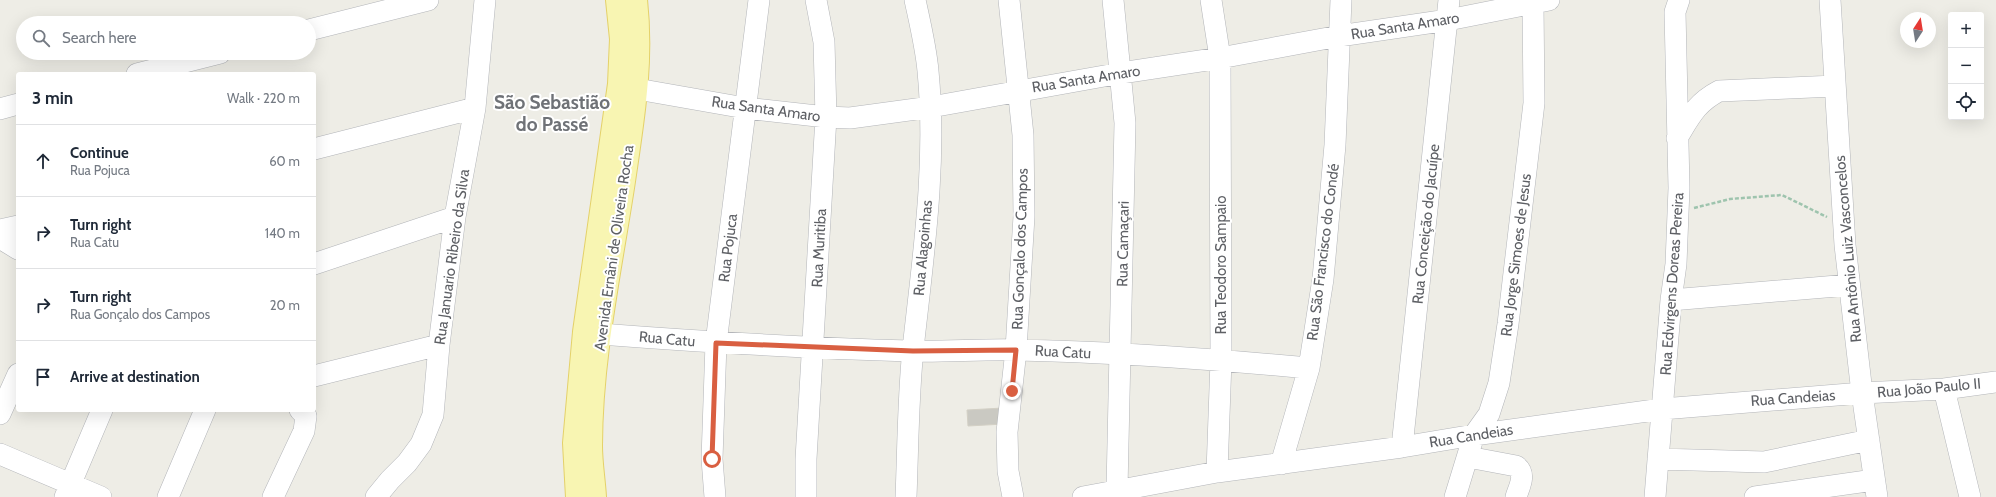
<!DOCTYPE html>
<meta charset="utf-8">
<style>
body{margin:0;font-family:Cabin,sans-serif;background:#f2f2f3;color:#1f2937}
.controls{position:absolute;right:12px;top:12px;display:grid;overflow:hidden;border-radius:4px;box-shadow:0 4px 16px #0002}
.controls button{width:36px;height:36px;display:grid;place-items:center;padding:0;border:0;border-bottom:1px solid #e0e1e3;background:#fff;color:#1f2937;font:20px sans-serif}
.compass{position:absolute;left:1900px;top:12px;width:36px;height:36px;border-radius:50%;background:#fff;box-shadow:0 4px 16px #0002;rotate:12deg}
.stop{position:absolute;width:12px;height:12px;margin:-9px;border:3px solid #d95f41;border-radius:50%;background:#fff}
.stop.end{background:#d95f41;border-color:#fff;box-shadow:0 1px 4px #0008}
.list{margin:0;padding:0;list-style:none}
h2{display:flex;justify-content:space-between;align-items:center;height:52px;margin:0;padding:0 16px;font-size:17px}
h2 small{font-size:13px;font-weight:400;color:#747a83}
.list li{display:grid;grid-template-columns:26px 1fr auto;gap:12px;align-items:center;box-sizing:border-box;height:72px;padding:0 16px;border-top:1px solid #e0e1e3}
.list b{display:block;font-size:15px;white-space:nowrap}
.list p{margin:0;font-size:13px;white-space:nowrap;color:#747a83}
.list em{font-size:13px;font-style:normal;color:#747a83}
.icon{flex:none;width:22px;height:22px;fill:none;stroke:currentColor;stroke-width:2;stroke-linecap:round;stroke-linejoin:round}
.map{position:relative;flex:none;width:1996px;height:497px;overflow:hidden}
.search{position:absolute;background:#fff;box-shadow:0 4px 16px #0002;left:16px;top:16px;width:300px;height:44px;display:flex;align-items:center;gap:10px;box-sizing:border-box;padding:0 14px;border-radius:22px;color:#747a83;font-size:15px}
.panel{position:absolute;background:#fff;box-shadow:0 4px 16px #0002;left:16px;top:72px;width:300px;height:340px;border-radius:4px}
.map>svg:first-child{display:block}
.building{fill:#cac9c2;stroke:#d3d0c5}
.lines{fill:none;stroke-linecap:round;stroke-linejoin:round}
.minor-casing{stroke:#b3b5b9;stroke-width:22}
.major-casing{stroke:#e4d169;stroke-width:24}
.path{stroke:#9ec4ae;stroke-width:2.5;stroke-dasharray:4 2;stroke-linecap:butt}
.minor{stroke:#fff;stroke-width:21}
.major{stroke:#f8f5b2;stroke-width:22}
.route{stroke:#d95f41;stroke-width:5}
.labels{text-anchor:middle;stroke-width:4;stroke-linejoin:round;paint-order:stroke}
.street-label{font-size:15px;fill:#5e6065;stroke:#fff}
.district-label{font-size:19px;font-weight:bold;fill:#6f7277;stroke:#fff}
</style>
<div class="map">
<svg width="1996" height="497" viewBox="0 0 1996 497">
<rect width="100%" height="100%" fill="#eeede6"/>
<!-- building -->
<path class="building" d="M1003 408 1004 424 968 426 967 410Z"/>
<g class="lines">
<defs>
<path id="minor" d="M1009 0 1023 135 1024 216 1016 350 1007 432 1008 471 1013 497
M1113 0 1125 123 1117 489
M1211 0 1220 58 1221 360 1217 472
M1830 0 1845 245 1862 393 1877 497
M309 30 428 0
M137 74 220 53
M637 89 745 108 826 117 850 118 931 107 1121 73 1220 58 1339 36 1448 20 1549 0
M0 109 18 104
M1677 138C1690 117 1696 103 1719 91L1835 86
M314 149 475 108
M0 230 18 226
M0 238 18 249
M314 264 455 217
M1671 300 1849 285
M600 334C704 342 807 348 910 351 946 352 982 349 1017 350 1115 352 1212 359 1309 368
M314 376 439 345
M1944 389 1970 497
M0 414 18 374
M1402 447 1449 0
M0 454 101 497
M1468 457 1516 466C1527 474 1519 487 1516 497
M1658 459 1764 462 1869 440
M1281 464 1309 368 1323 279 1335 145 1341 0
M65 497 102 410
M168 497 205 410
M273 497 304 431 306 416 300 410
M376 497 390 480 407 463 421 444 433 415 439 345 455 217 475 108 485 0
M715 497 712 459 716 343 759 0
M806 497V459L826 117 824 42 816 0
M906 497C908 448 908 398 913 349 923 257 937 164 928 71 926 48 920 23 915 0
M1083 497 1217 472 1402 447 1474 435 1662 409 1862 393 1944 389 1996 382
M1455 497 1474 435 1489 414 1499 383 1508 324 1534 103 1533 4
M1655 497 1671 300 1676 264 1679 188 1675 12 1679 0
M1755 497 1874 480"/>
<path id="major" d="M577 497 574 443 584 332 619 84 621 39 617 0
M595 497C594 480 591 463 591 446 591 358 611 267 624 181 633 119 643 63 636 0"/>
</defs>
<!-- minor casing -->
<use href="#minor" class="minor-casing"/>
<!-- major casing -->
<use href="#major" class="major-casing"/>
<!-- path -->
<path class="path" d="M1694 208 1730 199 1782 195 1827 217"/>
<!-- minor -->
<use href="#minor" class="minor"/>
<!-- major -->
<use href="#major" class="major"/>
</g>
<g class="lines">
<!-- route -->
<path class="route" d="M712 459 716 343 913 351 1016 350 1012 391"/>
</g>
<g class="labels">
<!-- street labels -->
<g class="street-label">
<text transform="translate(1405 26) rotate(-9)" y="5">Rua Santa Amaro</text>
<text transform="translate(1086 79) rotate(-9)" y="5">Rua Santa Amaro</text>
<text transform="translate(766 109) rotate(8)" y="5">Rua Santa Amaro</text>
<text transform="translate(1426 224) rotate(-84)" y="5">Rua Conceição do Jacuípe</text>
<text transform="translate(1123 244) rotate(-89)" y="5">Rua Camaçari</text>
<text transform="translate(614 248) rotate(-82)" y="5">Avenida Ernâni de Oliveira Rocha</text>
<text transform="translate(728 248) rotate(-83)" y="5">Rua Pojuca</text>
<text transform="translate(819 248) rotate(-87)" y="5">Rua Muritiba</text>
<text transform="translate(923 248) rotate(-85)" y="5">Rua Alagoinhas</text>
<text transform="translate(1020 249) rotate(-88)" y="5">Rua Gonçalo dos Campos</text>
<text transform="translate(1848 249) rotate(-95)" y="5">Rua Antônio Luiz Vasconcelos</text>
<text transform="translate(1323 252) rotate(-83)" y="5">Rua São Francisco do Condé</text>
<text transform="translate(1516 255) rotate(-83)" y="5">Rua Jorge Simoes de Jesus</text>
<text transform="translate(452 257) rotate(-82)" y="5">Rua Januario Ribeiro da Silva</text>
<text transform="translate(1221 265) rotate(-90)" y="5">Rua Teodoro Sampaio</text>
<text transform="translate(1672 284) rotate(-86)" y="5">Rua Edvirgens Doreas Pereira</text>
<text transform="translate(667 339) rotate(5)" y="5">Rua Catu</text>
<text transform="translate(1063 352) rotate(3)" y="5">Rua Catu</text>
<text transform="translate(1929 388) rotate(-5)" y="5">Rua João Paulo II</text>
<text transform="translate(1793 398) rotate(-4)" y="5">Rua Candeias</text>
<text transform="translate(1471 436) rotate(-9)" y="5">Rua Candeias</text>
</g>
<!-- district labels -->
<g class="district-label">
<text x="552" y="109">São Sebastião<tspan x="552" dy="22">do Passé</tspan></text>
</g>
</g>
</svg>
<div class="controls">
<button>+</button>
<button>−</button>
<button><svg class="icon" aria-label="locate" viewBox="0 0 24 24"><circle cx="12" cy="12" r="6"/><path d="M12 2v4M12 18v4M2 12h4M18 12h4"/></svg></button>
</div>
<svg class="compass" viewBox="-18 -18 36 36"><path d="M0-13l5 13h-10z" fill="#e53935"/><path d="M0 13l5-13h-10z" fill="#747a83"/></svg>
<div class="stop" style="left:712px;top:459px"></div>
<div class="stop end" style="left:1012px;top:391px"></div>
<div class="search"><svg class="icon" aria-label="search" viewBox="0 0 24 24"><circle cx="10" cy="10" r="6"/><path d="M15 15l6 6"/></svg>Search here</div>
<section class="panel">
<h2>3 min<small>Walk · 220 m</small></h2>
<ul class="list">
<li><svg class="icon" aria-label="ahead" viewBox="0 0 24 24"><path d="M12 20V5M6 11l6-6 6 6"/></svg><div><b>Continue</b><p>Rua Pojuca</p></div><em>60 m</em></li>
<li><svg class="icon" aria-label="right" viewBox="0 0 24 24"><path d="M7 20v-9h11M14 6l5 5-5 5"/></svg><div><b>Turn right</b><p>Rua Catu</p></div><em>140 m</em></li>
<li><svg class="icon" aria-label="right" viewBox="0 0 24 24"><path d="M7 20v-9h11M14 6l5 5-5 5"/></svg><div><b>Turn right</b><p>Rua Gonçalo dos Campos</p></div><em>20 m</em></li>
<li><svg class="icon" aria-label="arrive" viewBox="0 0 24 24"><path d="M6 21V4h12l-3 4 3 4H6"/></svg><div><b>Arrive at destination</b></div></li>
</ul>
</section>
</div>
